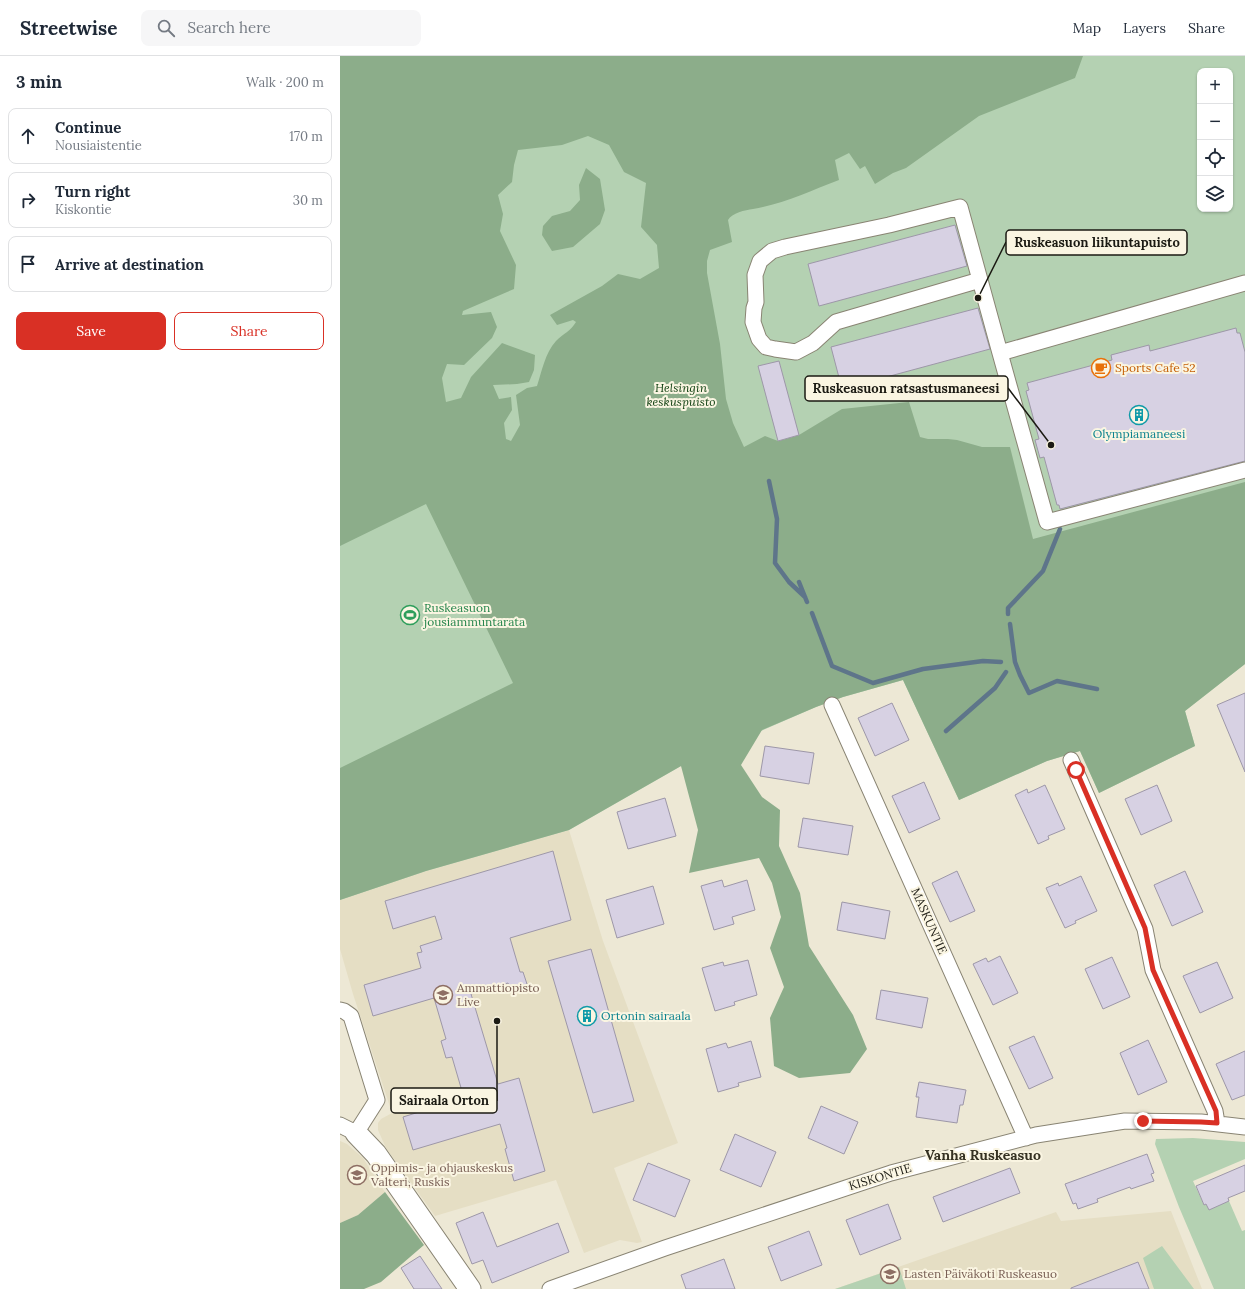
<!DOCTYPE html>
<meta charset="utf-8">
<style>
body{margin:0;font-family:Lora,serif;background:#f6f6f7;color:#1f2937}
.controls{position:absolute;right:12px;top:12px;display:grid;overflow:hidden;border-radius:8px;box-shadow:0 1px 3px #0004}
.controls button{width:36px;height:36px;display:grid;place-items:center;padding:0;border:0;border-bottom:1px solid #e0e1e3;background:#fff;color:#1f2937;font:20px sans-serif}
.stop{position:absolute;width:12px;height:12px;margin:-9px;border:3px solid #d93025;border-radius:50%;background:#fff}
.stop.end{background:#d93025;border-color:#fff;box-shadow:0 1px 4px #0008}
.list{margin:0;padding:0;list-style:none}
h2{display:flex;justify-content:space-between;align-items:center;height:52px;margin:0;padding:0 16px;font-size:17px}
h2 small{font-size:13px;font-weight:400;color:#747a83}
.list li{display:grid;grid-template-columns:26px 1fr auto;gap:12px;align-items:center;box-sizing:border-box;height:56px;margin:0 8px 8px;padding:0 8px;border:1px solid #e0e1e3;border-radius:8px}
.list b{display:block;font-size:15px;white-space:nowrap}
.list p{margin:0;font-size:13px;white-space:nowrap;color:#747a83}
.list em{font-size:13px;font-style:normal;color:#747a83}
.actions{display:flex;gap:8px;padding:12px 16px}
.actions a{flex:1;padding:9px 0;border:1px solid #d93025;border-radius:8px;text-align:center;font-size:14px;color:#d93025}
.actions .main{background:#d93025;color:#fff}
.icon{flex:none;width:22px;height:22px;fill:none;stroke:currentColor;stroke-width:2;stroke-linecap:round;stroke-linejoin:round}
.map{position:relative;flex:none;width:905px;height:1233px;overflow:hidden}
header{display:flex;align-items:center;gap:24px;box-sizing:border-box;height:56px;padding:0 20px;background:#fff;border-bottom:1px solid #e0e1e3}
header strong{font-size:19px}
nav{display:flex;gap:22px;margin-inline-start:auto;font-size:14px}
.search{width:280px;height:36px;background:#f6f6f7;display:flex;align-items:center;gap:10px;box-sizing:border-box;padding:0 14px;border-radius:8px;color:#747a83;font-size:15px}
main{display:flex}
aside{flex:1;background:#fff}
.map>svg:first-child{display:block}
.built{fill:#e5dec4}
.green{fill:#b4d1b2;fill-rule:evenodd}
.forest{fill:#8cad8a;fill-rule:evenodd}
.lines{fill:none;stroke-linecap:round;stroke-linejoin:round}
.stream{stroke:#5e758a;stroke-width:4.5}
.building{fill:#d7d1e3;stroke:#9d97a8}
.street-casing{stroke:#898473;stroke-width:17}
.secondary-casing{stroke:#898473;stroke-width:23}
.street{stroke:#fff;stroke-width:15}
.secondary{stroke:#fff;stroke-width:21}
.route{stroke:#d93025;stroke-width:5}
.labels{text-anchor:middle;stroke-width:4;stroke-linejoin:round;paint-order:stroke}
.food-label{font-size:12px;fill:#c56008;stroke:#faf5e2;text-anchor:start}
.park-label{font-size:12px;font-style:italic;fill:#134314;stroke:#faf5e2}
.culture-label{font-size:12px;fill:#0d838f;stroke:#faf5e2}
.leisure-label{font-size:12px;fill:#27864d;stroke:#faf5e2;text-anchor:start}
.street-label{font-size:12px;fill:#1b1a13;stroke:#faf5e2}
.education-label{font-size:12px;fill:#785e54;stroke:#faf5e2;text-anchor:start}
.quarter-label{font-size:14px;font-weight:bold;fill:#353122;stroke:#faf5e2}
.leader{fill:none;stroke:#1b1a13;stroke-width:1.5}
.callout-dot{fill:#1b1a13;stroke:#faf5e2;stroke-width:1.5}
.callout{fill:#faf5e2;stroke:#1b1a13;stroke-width:1.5}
.callout-label{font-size:13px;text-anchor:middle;font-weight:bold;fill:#1b1a13}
</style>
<header>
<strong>Streetwise</strong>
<div class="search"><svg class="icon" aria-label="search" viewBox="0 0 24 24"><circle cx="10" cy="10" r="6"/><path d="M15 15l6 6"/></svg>Search here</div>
<nav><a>Map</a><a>Layers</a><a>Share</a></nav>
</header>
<main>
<aside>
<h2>3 min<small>Walk · 200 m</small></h2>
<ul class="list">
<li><svg class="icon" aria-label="ahead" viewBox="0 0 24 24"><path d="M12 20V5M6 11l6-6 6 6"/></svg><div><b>Continue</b><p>Nousiaistentie</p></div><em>170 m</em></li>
<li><svg class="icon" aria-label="right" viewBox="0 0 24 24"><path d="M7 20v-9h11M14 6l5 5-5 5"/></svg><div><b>Turn right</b><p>Kiskontie</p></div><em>30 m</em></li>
<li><svg class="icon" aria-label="arrive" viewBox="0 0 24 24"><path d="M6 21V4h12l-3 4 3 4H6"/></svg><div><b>Arrive at destination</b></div></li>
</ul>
<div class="actions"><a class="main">Save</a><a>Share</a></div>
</aside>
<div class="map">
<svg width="905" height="1233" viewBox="0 0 905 1233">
<rect width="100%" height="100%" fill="#ede8d5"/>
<!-- built -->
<path class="built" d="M229 774 263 885 338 1087 274 1112 302 1186 297 1187 280 1184 244 1197 216 1124 95 1160 46 1092 38 1074V1067L41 1063 52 1057 13 938 0 893V844L34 831 86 815Z
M0 1085 7 1088 23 1102 45 1136 18 1159 0 1167Z
M831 1155 862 1233H495L716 1156 721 1165Z"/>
<!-- green -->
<path class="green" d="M0 0H905V608L845 655 855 690 759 737 740 695 707 705 619 744 563 624 503 641 476 651 341 710 229 774 86 815 0 844ZM860 15H890V153H860Z
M853 1082 905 1086V1103L853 1125 864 1149 866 1148 869 1153 889 1145 902 1175 905 1174V1233H874L839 1151 815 1088 816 1083Z
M822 1190 854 1233H814L803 1202Z
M559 1211 566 1233H495Z"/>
<!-- forest -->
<path class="forest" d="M0 0H743L735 22 639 60 566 112 553 117 535 128 525 110 520 113 509 97 495 104 499 124C470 135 443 148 413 153 405 154 392 157 388 164L392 186 370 194 367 205V217L380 288 386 343 393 367 404 391 425 380 438 385 459 379 502 353 569 346 580 381 588 383H608L617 384 642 391H670L693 483 905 426V608L845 655 855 690 759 737 740 695 707 705 619 744 563 624 503 641 476 651 422 674 401 709 422 741 440 754 439 790 460 837 469 890 513 959 527 993 510 1017 459 1022 434 1010 430 962 444 931 430 892 441 861 432 827 419 802 349 817 358 774 341 710 229 774 86 815 0 844V712L173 627 86 448 0 490ZM248 80 269 89 284 116 306 127 301 171 317 189 319 212 300 223 278 218 262 230 210 259 217 269 233 264 236 266C230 276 224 277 216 285 205 297 202 315 197 330L187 332 176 339 180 369 171 385 166 383 164 367 172 354 171 341 159 343 153 329 177 328 189 326 194 314 195 299 162 287 131 321 121 342 106 346 102 322 107 308 124 309 152 282 157 271 151 256 122 259 123 255 174 233 176 209 160 175 163 158 158 139 172 126 174 109 178 94 222 89Z
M246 112 260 123 265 154 260 168 233 191 212 195 202 179 203 170 212 160 230 155 240 144 239 129Z
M45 1136 84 1189 41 1226 24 1233H0V1167L18 1159Z"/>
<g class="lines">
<!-- stream -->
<path class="stream" d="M429 425 437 463 435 507 449 526 465 541
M459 526 467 546
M472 557 492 610 533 627 583 613 643 605 661 606
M668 558V552L703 515 720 473
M670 568 675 606 680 619 689 637 717 625 757 633
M606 675 655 632 666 616"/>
</g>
<!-- building -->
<path class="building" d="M615 169 627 210 479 250 468 208Z
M638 252 650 293 502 333 491 291Z
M896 272 897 277H900L905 296V405L720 453 719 449H717L704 401 700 402 695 384 699 383 686 335 689 334 687 327 772 304 771 299 809 289 810 295Z
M439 305 459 379 438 385 418 310Z
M905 637V716L877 649Z
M552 647 569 684 535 700 518 662Z
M425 690 474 697 469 728 420 720Z
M584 726 600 763 569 777 552 740Z
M705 729 725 773 708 780 709 783 698 788 675 739 687 733 688 737Z
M817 729 832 765 801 779 785 743Z
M325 742 336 780 288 793 277 756Z
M463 762 513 770 508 799 458 791Z
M213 795 231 864 170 882 180 916H183L187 928 170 933 168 927 131 938 158 1028 179 1022 205 1115 174 1125 165 1093 167 1092 160 1068 73 1094 63 1061 124 1042 112 1001 106 1002 101 985 106 983 94 942 33 960 24 929 81 912 77 897 82 896 80 890 102 883 95 860 53 873 45 845Z
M617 815 635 855 610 866 592 827Z
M845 815 863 856 832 870 814 829Z
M741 820 757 855 735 865 736 867 725 872 706 832 718 827 719 830Z
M382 824 384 831 407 824 415 854 392 861 394 868 374 874 361 830Z
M313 830 324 868 277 882 266 844Z
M502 846 550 855 545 883 497 874Z
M251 893 294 1045 253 1057 208 905Z
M660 900 678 937 653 949 633 908 646 902 648 906Z
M772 901 790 941 763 953 745 913Z
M408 904 417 939 394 946 395 949 375 955 362 912 383 906 384 910Z
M877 906 893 942 860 957 843 920Z
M541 934 588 942 582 972 536 963Z
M694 980 713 1022 689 1033 669 991Z
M808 984 827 1026 798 1039 780 997Z
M411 985 421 1021 398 1027 399 1030 378 1036 366 993 386 987 388 992Z
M905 995V1039L892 1044 876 1008Z
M579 1026 626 1034 623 1049H620L617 1067 576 1061 579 1041H576Z
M481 1050 518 1066 504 1098 468 1082Z
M395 1078 436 1096 421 1131 380 1114Z
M807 1098 814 1117 811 1118 814 1125 791 1133 790 1131 757 1143 758 1146 738 1153 736 1147 733 1148 725 1128Z
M308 1107 350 1124 335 1161 293 1144Z
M905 1109V1135L888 1142 889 1145 869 1154 866 1148 864 1149 856 1130Z
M670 1112 680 1137 603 1166 593 1141Z
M548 1148 561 1183 520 1199 506 1164Z
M143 1156 157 1191 218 1167 229 1196 152 1227 143 1204 132 1208 116 1167Z
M469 1175 482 1209 441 1225 428 1191Z
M80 1200 102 1233H74L61 1212Z
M384 1203 395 1233H346L341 1219Z
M798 1206 809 1233H731V1232Z"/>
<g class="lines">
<defs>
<path id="street" d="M640 224 496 266 473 287 456 296 435 293 426 291 419 283 413 266 414 252 416 246 415 219 420 205 432 195 445 191 549 169 620 151 660 297 905 227
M660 297 707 466 905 414
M492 649 686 1082
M731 704 805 873 813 914 875 1055 877 1067
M0 954 4 955 11 960 37 1044 16 1077 0 1069
M210 1233 325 1192 551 1117 696 1079 785 1065 861 1066 905 1071"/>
<path id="secondary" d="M16 1077 36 1098 130 1233"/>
</defs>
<!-- street casing -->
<use href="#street" class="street-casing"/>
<!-- secondary casing -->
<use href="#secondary" class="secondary-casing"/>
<!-- street -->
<use href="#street" class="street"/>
<!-- secondary -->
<use href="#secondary" class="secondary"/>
</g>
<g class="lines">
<!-- route -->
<path class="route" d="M736 714 805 872 813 914 876 1055 877 1067 861 1066 803 1065"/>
</g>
<!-- icons -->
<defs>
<symbol id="cafe-ring" viewBox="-11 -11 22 22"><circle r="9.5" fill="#faf5e2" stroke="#e8710a" stroke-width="1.5"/><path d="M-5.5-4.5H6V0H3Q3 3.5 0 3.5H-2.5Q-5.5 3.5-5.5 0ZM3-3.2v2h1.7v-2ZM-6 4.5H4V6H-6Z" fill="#e8710a"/></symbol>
<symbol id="building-ring" viewBox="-11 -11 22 22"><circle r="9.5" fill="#faf5e2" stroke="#0f9aa8" stroke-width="1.5"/><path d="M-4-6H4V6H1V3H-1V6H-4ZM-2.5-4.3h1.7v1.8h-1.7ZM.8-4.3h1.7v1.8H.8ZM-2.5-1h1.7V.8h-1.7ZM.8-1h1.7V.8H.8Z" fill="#0f9aa8"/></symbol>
<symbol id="stadium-ring" viewBox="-11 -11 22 22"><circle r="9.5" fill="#faf5e2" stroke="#2e9e5b" stroke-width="1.5"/><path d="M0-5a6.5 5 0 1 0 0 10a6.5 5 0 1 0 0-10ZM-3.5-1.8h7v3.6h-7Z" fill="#2e9e5b"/></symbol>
<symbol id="school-ring" viewBox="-11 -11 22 22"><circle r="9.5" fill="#faf5e2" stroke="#8d6e63" stroke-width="1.5"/><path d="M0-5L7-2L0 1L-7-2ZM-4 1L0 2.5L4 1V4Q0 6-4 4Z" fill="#8d6e63"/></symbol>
</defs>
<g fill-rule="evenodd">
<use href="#cafe-ring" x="750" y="301" width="22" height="22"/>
<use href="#building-ring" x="788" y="348" width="22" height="22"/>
<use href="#stadium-ring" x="59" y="548" width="22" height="22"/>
<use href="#school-ring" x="92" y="928" width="22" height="22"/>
<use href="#building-ring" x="236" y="949" width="22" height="22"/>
<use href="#school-ring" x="6" y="1108" width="22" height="22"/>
<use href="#school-ring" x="539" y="1207" width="22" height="22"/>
</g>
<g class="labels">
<!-- food labels -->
<g class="food-label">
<text x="775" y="316">Sports Cafe 52</text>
</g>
<!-- park labels -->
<g class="park-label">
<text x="341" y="336">Helsingin<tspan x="341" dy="14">keskuspuisto</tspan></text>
</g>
<!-- culture labels -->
<g class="culture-label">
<text x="799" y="382">Olympiamaneesi</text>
<text x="261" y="964" text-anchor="start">Ortonin sairaala</text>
</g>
<!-- leisure labels -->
<g class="leisure-label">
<text x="84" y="556">Ruskeasuon<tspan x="84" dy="14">jousiammuntarata</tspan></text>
</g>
<!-- street labels -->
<g class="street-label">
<text transform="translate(589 865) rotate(66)" y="4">MASKUNTIE</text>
<text transform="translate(540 1121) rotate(-17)" y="4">KISKONTIE</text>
</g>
<!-- education labels -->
<g class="education-label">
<text x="117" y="936">Ammattiopisto<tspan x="117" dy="14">Live</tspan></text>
<text x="31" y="1116">Oppimis- ja ohjauskeskus<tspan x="31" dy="14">Valteri, Ruskis</tspan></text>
<text x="564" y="1222">Lasten Päiväkoti Ruskeasuo</text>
</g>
<!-- quarter labels -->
<g class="quarter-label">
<text x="643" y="1104">Vanha Ruskeasuo</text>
</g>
</g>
<!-- callouts -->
<path class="leader" d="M638 242L666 186M711 389L668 332M157 965L157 1045"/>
<g class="callout-dot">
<circle cx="638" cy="242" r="4"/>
<circle cx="711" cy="389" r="4"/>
<circle cx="157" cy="965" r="4"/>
</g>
<g class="callout">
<rect x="666" y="174" width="181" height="25" rx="4"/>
<rect x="465" y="320" width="203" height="25" rx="4"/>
<rect x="51" y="1032" width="106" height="25" rx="4"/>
</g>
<g class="callout-label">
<text x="757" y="191">Ruskeasuon liikuntapuisto</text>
<text x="566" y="337">Ruskeasuon ratsastusmaneesi</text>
<text x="104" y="1049">Sairaala Orton</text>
</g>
</svg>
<div class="controls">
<button>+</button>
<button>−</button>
<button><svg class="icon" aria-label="locate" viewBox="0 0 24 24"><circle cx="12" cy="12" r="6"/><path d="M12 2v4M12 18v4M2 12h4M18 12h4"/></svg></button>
<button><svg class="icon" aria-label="layers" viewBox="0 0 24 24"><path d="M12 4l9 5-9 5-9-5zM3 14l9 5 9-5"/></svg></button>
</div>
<div class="stop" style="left:736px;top:714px"></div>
<div class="stop end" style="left:803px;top:1065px"></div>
</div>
</main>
